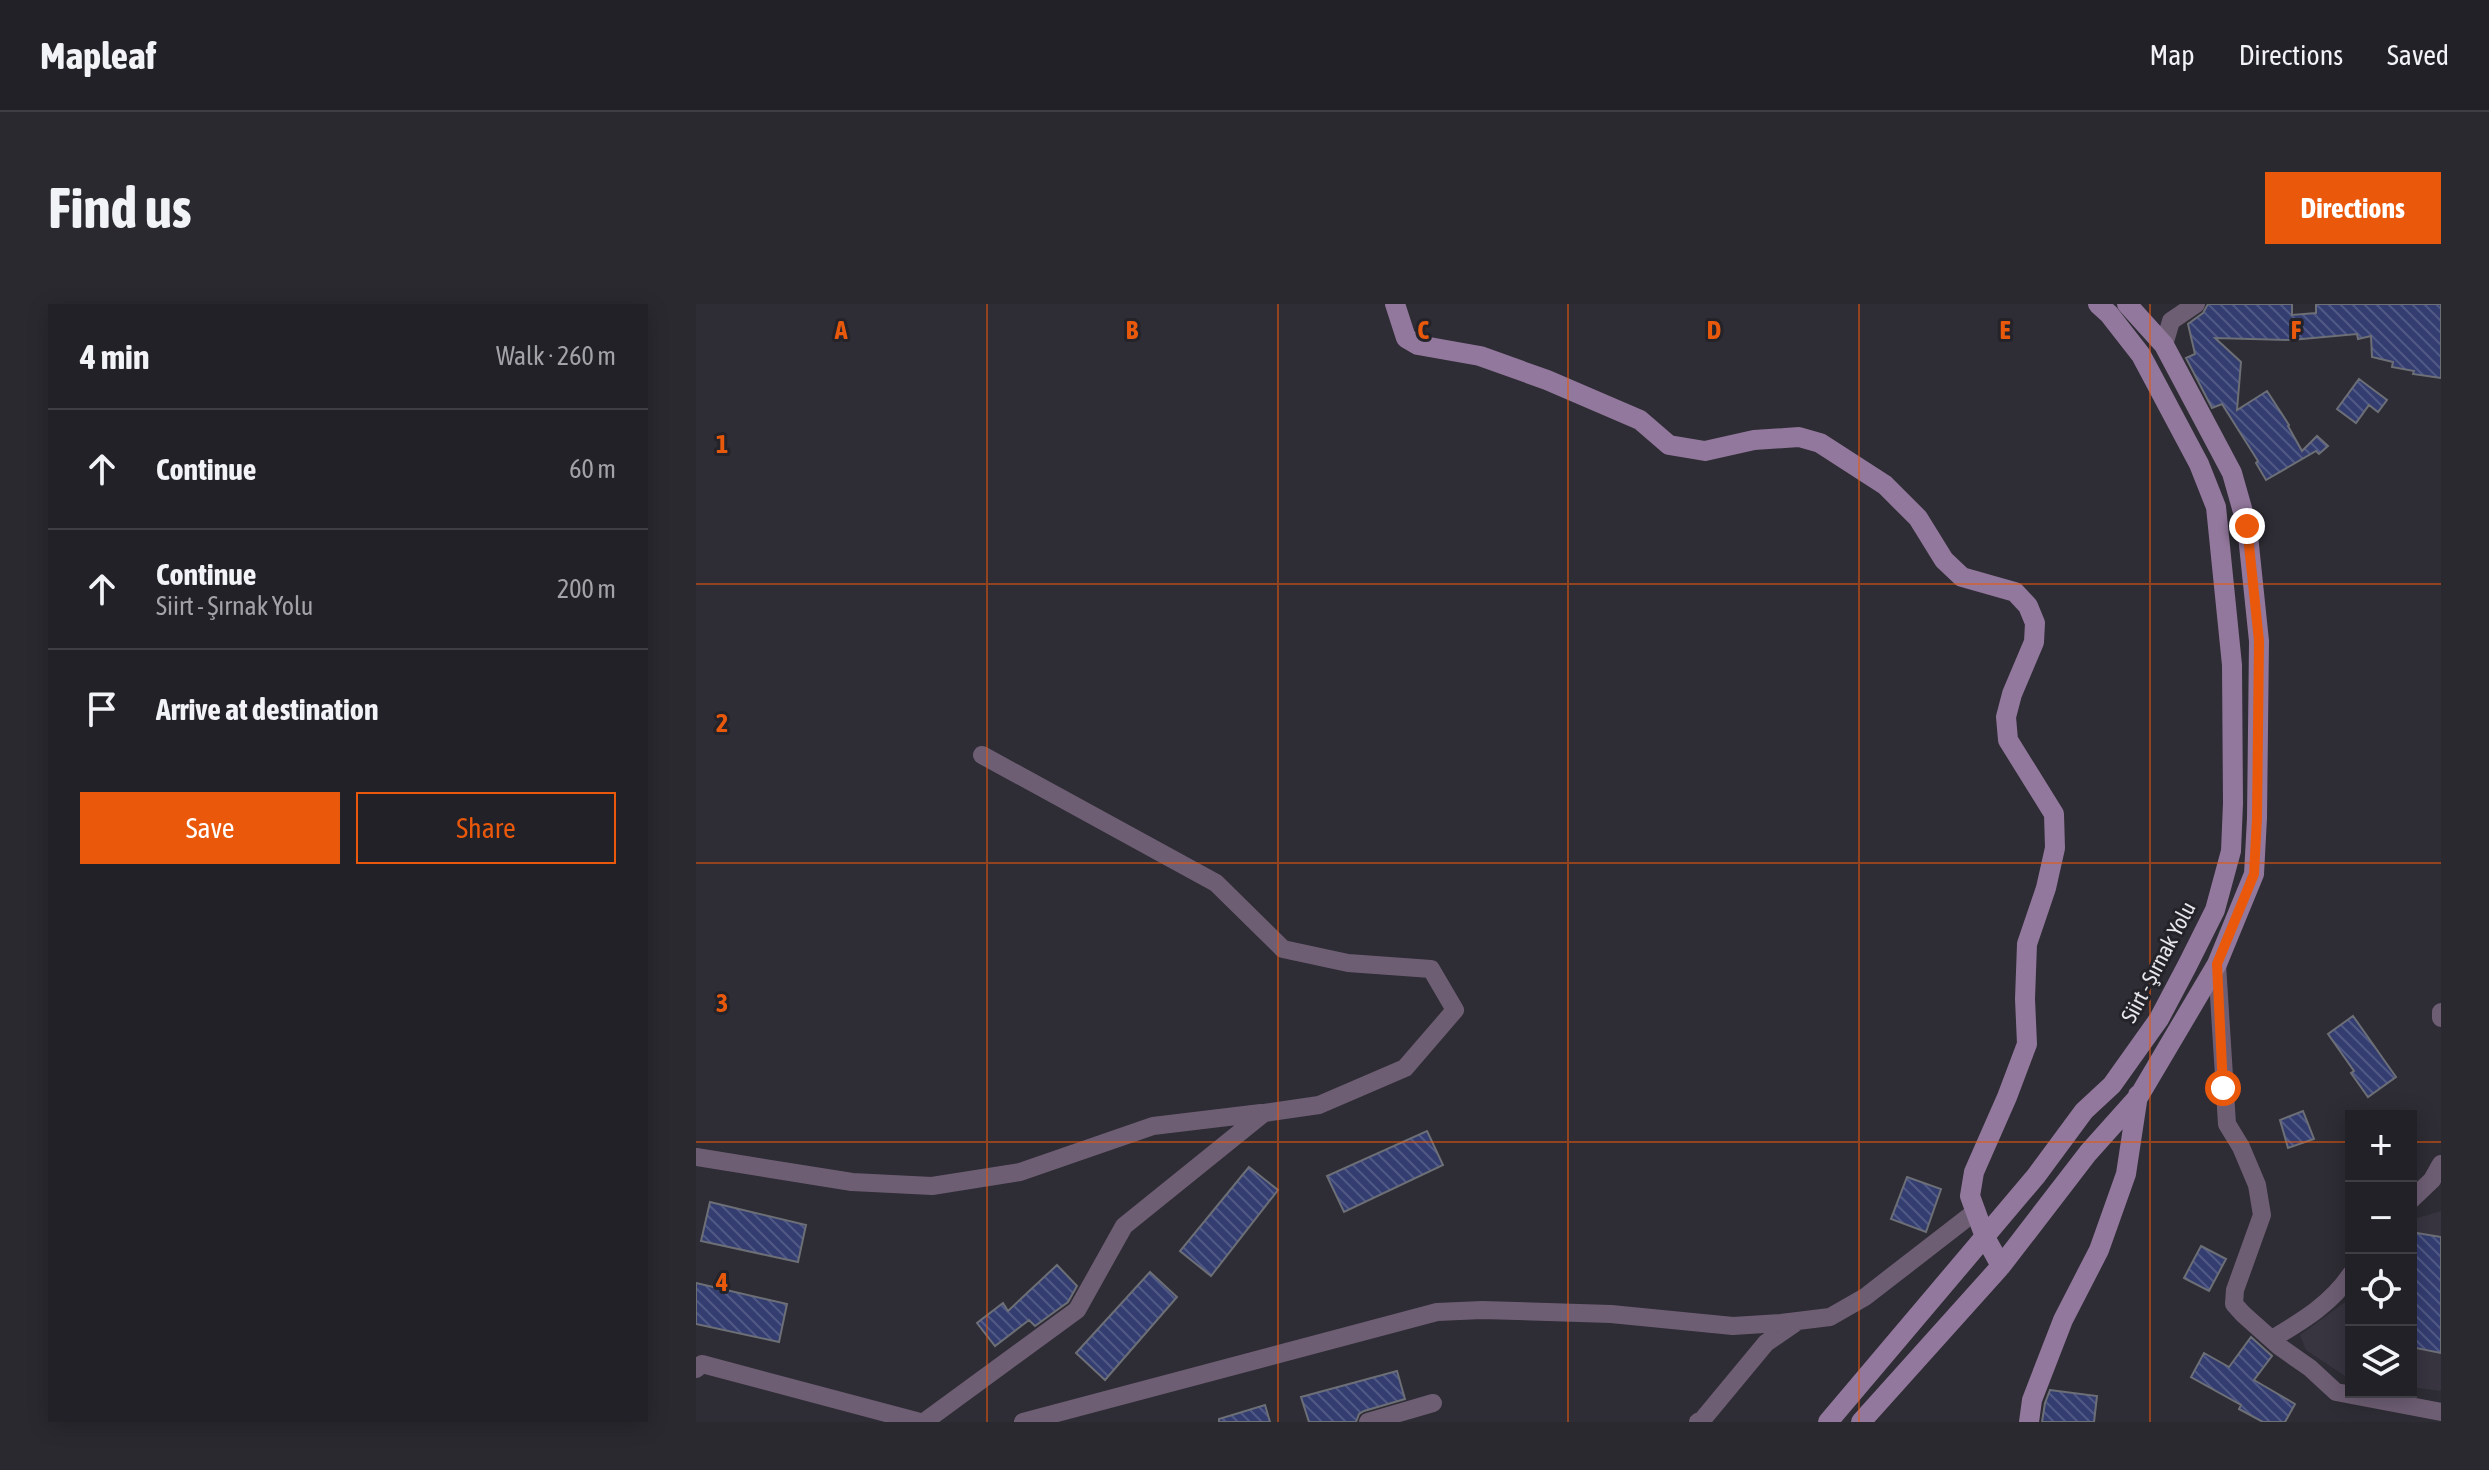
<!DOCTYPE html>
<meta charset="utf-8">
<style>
body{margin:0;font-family:"Asap Condensed",sans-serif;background:#2a292f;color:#f1f3f6}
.controls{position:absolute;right:24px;bottom:24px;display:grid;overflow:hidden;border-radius:0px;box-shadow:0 4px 20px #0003}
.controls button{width:72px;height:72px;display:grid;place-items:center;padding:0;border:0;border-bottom:2px solid #3f3e44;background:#222127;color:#f1f3f6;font:40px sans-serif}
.stop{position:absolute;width:24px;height:24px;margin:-18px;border:6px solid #ea580c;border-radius:50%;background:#fff}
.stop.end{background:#ea580c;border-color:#fff;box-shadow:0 2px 8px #0008}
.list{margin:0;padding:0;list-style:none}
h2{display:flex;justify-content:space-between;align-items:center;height:104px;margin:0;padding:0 32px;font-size:34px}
h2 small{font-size:26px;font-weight:400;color:#a2a3a7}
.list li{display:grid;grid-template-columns:52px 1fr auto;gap:24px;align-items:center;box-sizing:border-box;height:120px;padding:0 32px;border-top:2px solid #3f3e44}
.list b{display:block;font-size:30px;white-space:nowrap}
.list p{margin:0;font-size:26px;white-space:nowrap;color:#a2a3a7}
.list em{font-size:26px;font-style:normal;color:#a2a3a7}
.actions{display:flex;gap:16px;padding:24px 32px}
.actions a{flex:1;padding:18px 0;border:2px solid #ea580c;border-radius:0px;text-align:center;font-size:28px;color:#ea580c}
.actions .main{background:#ea580c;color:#fff}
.icon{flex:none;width:44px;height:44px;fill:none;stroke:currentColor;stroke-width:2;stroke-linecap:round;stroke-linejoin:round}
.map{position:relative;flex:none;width:1745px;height:1118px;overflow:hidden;border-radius:0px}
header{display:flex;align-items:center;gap:48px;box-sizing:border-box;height:112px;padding:0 40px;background:#222127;border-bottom:2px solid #3f3e44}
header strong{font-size:38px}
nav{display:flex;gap:44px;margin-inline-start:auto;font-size:28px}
.intro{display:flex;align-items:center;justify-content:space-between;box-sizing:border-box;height:192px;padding:0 48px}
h1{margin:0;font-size:56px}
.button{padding:20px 36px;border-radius:0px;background:#ea580c;color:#fff;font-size:28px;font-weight:700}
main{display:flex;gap:48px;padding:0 48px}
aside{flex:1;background:#222127;border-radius:0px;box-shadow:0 4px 20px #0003}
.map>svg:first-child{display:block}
.built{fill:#383541}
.building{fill:url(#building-back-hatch);stroke:#6d6f77;stroke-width:2}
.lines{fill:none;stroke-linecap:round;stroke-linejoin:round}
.street{stroke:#6e5e74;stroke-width:18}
.secondary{stroke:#92789c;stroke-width:20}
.route{stroke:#ea580c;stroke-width:10}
.grid{fill:none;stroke:#e8590c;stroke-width:2;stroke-opacity:0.55}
.labels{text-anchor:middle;stroke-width:6;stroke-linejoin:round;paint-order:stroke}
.street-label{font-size:22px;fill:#e7e6eb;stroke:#24232a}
.grid-label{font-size:26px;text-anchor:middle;font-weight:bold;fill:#e8590c;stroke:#24232a;stroke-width:6;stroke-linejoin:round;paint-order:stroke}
</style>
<header>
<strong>Mapleaf</strong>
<nav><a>Map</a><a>Directions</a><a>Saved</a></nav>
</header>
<div class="intro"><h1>Find us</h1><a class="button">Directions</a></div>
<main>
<aside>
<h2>4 min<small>Walk · 260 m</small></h2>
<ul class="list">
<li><svg class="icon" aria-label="ahead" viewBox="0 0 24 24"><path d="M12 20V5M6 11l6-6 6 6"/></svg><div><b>Continue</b></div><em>60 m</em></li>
<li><svg class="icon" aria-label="ahead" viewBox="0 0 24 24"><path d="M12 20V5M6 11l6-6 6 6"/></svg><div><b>Continue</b><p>Siirt - Şırnak Yolu</p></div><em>200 m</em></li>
<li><svg class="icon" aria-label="arrive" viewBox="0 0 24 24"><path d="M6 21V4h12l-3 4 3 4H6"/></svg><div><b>Arrive at destination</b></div></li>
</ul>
<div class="actions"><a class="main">Save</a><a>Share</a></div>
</aside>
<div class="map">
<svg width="1745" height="1118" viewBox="0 0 1745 1118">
<defs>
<pattern id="building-back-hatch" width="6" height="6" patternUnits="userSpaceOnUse" patternTransform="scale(2)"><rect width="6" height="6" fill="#333d70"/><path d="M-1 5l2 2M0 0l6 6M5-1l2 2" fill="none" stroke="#515985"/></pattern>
</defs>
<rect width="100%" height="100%" fill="#2e2c34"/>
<!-- built -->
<path class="built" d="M1745 907V1087L1715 1083V916Z
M1655 994V1076L1610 1046 1604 1031Z"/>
<!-- building -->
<path class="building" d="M1512 0H1596V11L1620 9V0H1745V74L1717 70 1718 67 1696 63 1697 58 1676 53 1675 32 1662 35 1661 30 1595 36 1519 34 1545 58 1541 106 1571 87 1593 121 1592 122 1606 147 1621 132 1632 142 1623 150 1620 147 1570 176 1560 159 1562 157 1526 100 1516 104 1490 54 1499 50 1492 20 1507 9Z
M1663 75 1691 96 1682 108 1673 101 1660 119 1641 105Z
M1657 712 1700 773 1672 793 1655 769 1658 767 1632 730Z
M1607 807 1618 835 1592 844 1584 816Z
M731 827 747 861 648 908 631 872Z
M553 863 582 886 515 972 484 947Z
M1211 873 1245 885 1230 928 1195 915Z
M14 898 110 921 102 958 5 937Z
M1715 928 1745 933V1049L1715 1043Z
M1505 942 1530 955 1513 987 1488 974Z
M361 961 381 982 372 998 339 1022 333 1016 299 1042 281 1019 307 999 312 1007Z
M454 968 481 993 409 1076 380 1049Z
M0 979 91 1000 83 1038 0 1020Z
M1555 1033 1576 1052 1558 1076 1599 1100 1589 1118H1567L1543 1105 1545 1101 1495 1073 1508 1049 1533 1063Z
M701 1067 709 1095 668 1107 663 1110 660 1118H613L605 1093Z
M1354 1086 1401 1092 1398 1118H1346L1349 1099Z
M569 1101 574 1118H523V1115Z"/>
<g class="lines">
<!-- street -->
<path class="street" d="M1468 41 1475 17 1500 0
M1521 660 1531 820 1545 843 1561 881 1566 911 1539 986 1538 1000 1547 1010 1584 1043 1614 1064 1640 1088 1745 1108
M1745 708V714
M0 853 156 878 236 882 324 868 457 822 565 809
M1715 896 1736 876 1745 860
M1576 1035C1606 1017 1635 1000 1655 970
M0 1065 6 1060 224 1118
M228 1118 381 1006 428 922 568 809 623 801 709 764 759 706 735 665 652 659 587 645 520 579 286 451
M327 1118 741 1008 786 1006 915 1010 1037 1022 1085 1019 1134 1013 1169 993 1280 907
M672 1118 737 1099
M1002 1118 1007 1115 1070 1039 1099 1019"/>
<!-- secondary -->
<path class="secondary" d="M699 0 710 34 722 41 784 52 851 76 944 116 973 141 1009 147 1058 136 1103 133 1124 139 1189 181 1222 214 1248 256 1266 273 1319 288 1332 302 1339 319 1338 338 1316 390 1310 413 1312 436 1358 510 1359 544 1350 584 1331 640 1329 695 1331 740 1311 793 1278 868 1274 892 1289 933 1305 962
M1132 1118 1340 872 1388 807 1416 781 1463 715 1491 662 1519 606 1535 547 1537 499 1536 361 1520 203 1503 160 1445 51 1413 10 1402 0
M1165 1118 1305 962 1392 849 1443 792 1521 660 1558 570 1561 514 1563 337 1551 222 1536 169 1468 41 1431 0
M1333 1118 1336 1096 1367 1016 1403 946 1430 870 1442 791"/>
</g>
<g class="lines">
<!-- route -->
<path class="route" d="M1527 784 1521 660 1558 570 1561 514 1563 337 1551 222"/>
</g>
<!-- grid -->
<path class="grid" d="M291 0V1118M582 0V1118M872 0V1118M1163 0V1118M1454 0V1118M0 280H1745M0 559H1745M0 838H1655M1715 838H1745"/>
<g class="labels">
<!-- street labels -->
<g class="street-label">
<text transform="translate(1462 658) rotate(-62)" y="8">Siirt - Şırnak Yolu</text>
</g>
</g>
<g class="grid-label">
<text x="145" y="35">A</text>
<text x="436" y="35">B</text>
<text x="727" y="35">C</text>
<text x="1018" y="35">D</text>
<text x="1309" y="35">E</text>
<text x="1600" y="35">F</text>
<text x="26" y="149">1</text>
<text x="26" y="428">2</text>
<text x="26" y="708">3</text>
<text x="26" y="987">4</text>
</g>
</svg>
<div class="controls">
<button>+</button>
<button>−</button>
<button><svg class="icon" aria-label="locate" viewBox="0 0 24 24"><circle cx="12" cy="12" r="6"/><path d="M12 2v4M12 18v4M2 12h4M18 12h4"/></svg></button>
<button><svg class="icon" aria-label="layers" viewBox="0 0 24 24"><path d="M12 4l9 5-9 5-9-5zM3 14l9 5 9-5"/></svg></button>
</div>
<div class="stop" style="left:1527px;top:784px"></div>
<div class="stop end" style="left:1551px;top:222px"></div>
</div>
</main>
